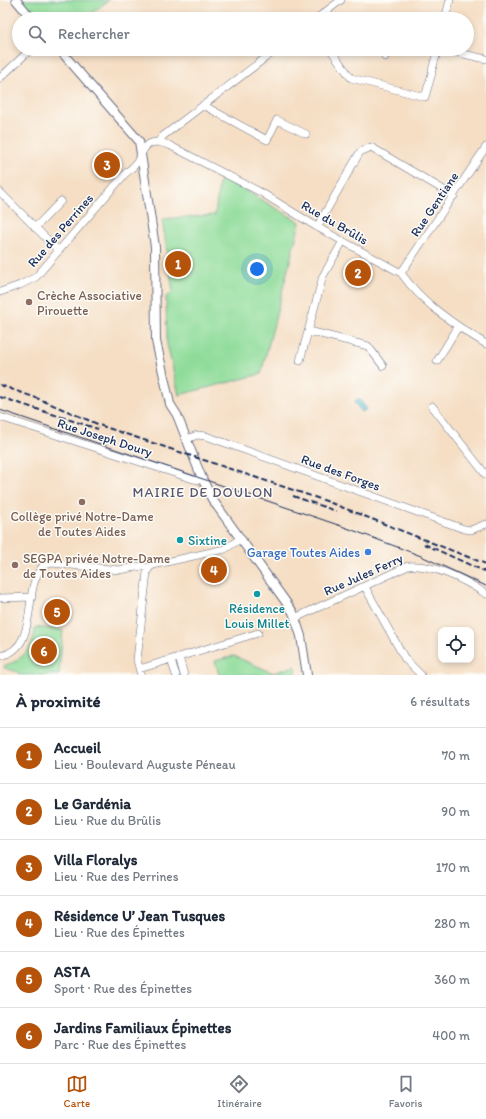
<!DOCTYPE html>
<html lang="fr">
<meta charset="utf-8">
<style>
body{margin:0;font-family:Itim,sans-serif;background:#f2f2f3;color:#1f2937}
.controls{position:absolute;right:12px;bottom:12px;display:grid;overflow:hidden;border-radius:8px;box-shadow:0 2px 6px #0003}
.controls button{width:36px;height:36px;display:grid;place-items:center;padding:0;border:0;border-bottom:1px solid #e0e1e3;background:#fff;color:#1f2937;font:20px sans-serif}
.you{position:absolute;left:257px;top:269px;width:14px;height:14px;margin:-10px;border:3px solid #fff;border-radius:50%;background:#1a73e8;box-shadow:0 0 0 6px #1a73e833}
.badge{display:grid;place-items:center;width:26px;height:26px;border-radius:50%;background:#b45309;color:#fff;font-size:13px;font-weight:700}
.pin{position:absolute;translate:-50% -50%;border:2px solid #fff;box-shadow:0 1px 4px #0006}
.list{margin:0;padding:0;list-style:none}
h2{display:flex;justify-content:space-between;align-items:center;height:52px;margin:0;padding:0 16px;font-size:17px}
h2 small{font-size:13px;font-weight:400;color:#747a83}
.list li{display:grid;grid-template-columns:26px 1fr auto;gap:12px;align-items:center;box-sizing:border-box;height:56px;padding:0 16px;border-top:1px solid #e0e1e3}
.list b{display:block;font-size:15px;white-space:nowrap}
.list p{margin:0;font-size:13px;white-space:nowrap;color:#747a83}
.list em{font-size:13px;font-style:normal;color:#747a83}
.icon{flex:none;width:22px;height:22px;fill:none;stroke:currentColor;stroke-width:2;stroke-linecap:round;stroke-linejoin:round}
.map{position:relative;flex:none;width:486px;height:675px;overflow:hidden}
.search{position:absolute;background:#fff;box-shadow:0 2px 6px #0003;left:12px;right:12px;top:12px;height:44px;display:flex;align-items:center;gap:10px;box-sizing:border-box;padding:0 14px;border-radius:22px;color:#747a83;font-size:15px}
.sheet{height:388px;background:#fff}
nav{display:flex;justify-content:space-around;align-items:center;box-sizing:border-box;height:56px;border-top:1px solid #e0e1e3;background:#fff;font-size:11px;color:#747a83}
nav a{display:grid;justify-items:center;gap:2px}
nav .on{color:#b45309}
.map>svg:first-child{display:block}
.green{fill:#8fdc9a;stroke:#55867c}
.water{fill:#54bed0;stroke:#387697}
.lines{fill:none;stroke-linecap:round;stroke-linejoin:round}
.minor-casing{stroke:#676c82;stroke-width:8}
.tertiary-casing{stroke:#676c82;stroke-width:10}
.minor{stroke:#fff;stroke-width:7}
.tertiary{stroke:#fff;stroke-width:8}
.tram{stroke:#1b2f5e;stroke-width:1}
.rail{stroke:#1b2f5e;stroke-width:2;stroke-dasharray:6 3;stroke-linecap:butt}
.education-dot{fill:#8d6e63;stroke:#fdfcf7;stroke-width:1.5}
.culture-dot{fill:#0f9aa8;stroke:#fdfcf7;stroke-width:1.5}
.shop-dot{fill:#3f7fe0;stroke:#fdfcf7;stroke-width:1.5}
.labels{text-anchor:middle;stroke-width:3;stroke-linejoin:round;paint-order:stroke}
.street-label{font-size:13px;fill:#1b2f5e;stroke:#fdfcf7}
.education-label{font-size:13px;fill:#785e54;stroke:#fdfcf7;text-anchor:start}
.culture-label{font-size:13px;fill:#0d838f;stroke:#fdfcf7;text-anchor:start}
.shop-label{font-size:13px;fill:#366cbe;stroke:#fdfcf7;text-anchor:end}
.neighbourhood-label{font-size:14px;letter-spacing:1px;fill:#5a576e;stroke:#fdfcf7}
</style>
<div class="map">
<svg width="486" height="675" viewBox="0 0 486 675">
<rect width="100%" height="100%" fill="#fdfcf7"/>
<filter id="ink" filterUnits="userSpaceOnUse"><feTurbulence type="fractalNoise" baseFrequency=".025" numOctaves="2"/><feDisplacementMap in="SourceGraphic" scale="8" xChannelSelector="R" yChannelSelector="G"/><feConvolveMatrix kernelMatrix="1 2 1 2 8 2 1 2 1" color-interpolation-filters="sRGB"/></filter>
<filter id="wash" filterUnits="userSpaceOnUse"><feTurbulence type="fractalNoise" baseFrequency=".012" numOctaves="4" result="noise"/><feDisplacementMap in="SourceGraphic" scale="16" xChannelSelector="R" yChannelSelector="G"/><feGaussianBlur stdDeviation="0.9" result="paint"/><feColorMatrix in="noise" values="0 0 0 0 0 0 0 0 0 0 0 0 0 0 0 0 0 1.4 0 .05"/><feComposite in="paint" operator="in"/></filter>
<g filter="url(#wash)">
<rect width="100%" height="100%" fill="#f5dec4"/>
<!-- green -->
<path class="green" d="M22 0H109L84 19H39Z
M220 176 300 222 261 374 179 395 167 344 166 297 173 292 162 219 215 215Z
M35 627 63 630 59 675H19L18 672 4 668 5 665C23 661 35 645 35 627Z
M234 656 273 673 295 666 296 675H219L215 661Z"/>
<!-- water -->
<path class="water" d="M358 398 367 409 362 412 354 402Z"/>
</g>
<g filter="url(#ink)">
<g class="lines">
<defs>
<path id="minor" d="M316 19 341 0
M445 19 450 0
M330 49 351 78 425 97 432 73
M441 49 486 59
M385 57 387 49
M432 70 438 49
M0 78 31 49
M203 105 267 140 277 120 306 134
M158 142 169 145 262 193 317 227 401 273C423 304 455 325 486 344
M0 192 59 251
M317 227 360 152 371 147 454 196
M35 228 61 201
M401 273 486 147
M0 292 20 285 36 277 125 174C129 170 134 167 137 162 143 152 144 142 158 142L163 136 277 49
M309 331 368 346 383 366
M300 361 323 276 343 241
M437 361 458 327
M432 406 486 475
M0 417 193 479 202 480
M187 439 197 435 206 436 464 529 471 530 486 524
M149 568 153 565 225 549 240 539
M365 587 405 659 421 675
M0 598 32 597
M295 618 408 566C434 564 465 580 486 594
M0 656C42 648 20 587 44 565L52 563 119 570 142 566 149 568
M179 657 184 675
M171 660 176 675
M139 669 258 633
M141 675 137 660 147 572 149 568"/>
<path id="tertiary" d="M16 0 32 19
M59 49 139 141 155 247 156 341 170 404 177 415 201 476 212 499 293 612 301 636 307 675"/>
</defs>
<!-- minor casing -->
<use href="#minor" class="minor-casing"/>
<!-- tertiary casing -->
<use href="#tertiary" class="tertiary-casing"/>
<!-- minor -->
<use href="#minor" class="minor"/>
<!-- tertiary -->
<use href="#tertiary" class="tertiary"/>
<!-- tram -->
<path class="tram" d="M0 410 347 528 421 556 486 586"/>
<!-- rail -->
<path class="rail" d="M0 385 39 399 102 426 326 501 486 564
M0 397 98 429
M293 496 336 511
M424 544 486 572"/>
</g>
</g>
<!-- markers -->
<g class="education-dot">
<circle cx="29" cy="302" r="4"/>
<circle cx="82" cy="502" r="4"/>
<circle cx="15" cy="565" r="4"/>
</g>
<g class="culture-dot">
<circle cx="180" cy="540" r="4"/>
<circle cx="257" cy="594" r="4"/>
</g>
<circle class="shop-dot" cx="368" cy="552" r="4"/>
<g class="labels">
<!-- street labels -->
<g class="street-label">
<text transform="translate(434 204) rotate(-56)" y="5">Rue Gentiane</text>
<text transform="translate(335 222) rotate(30)" y="5">Rue du Brûlis</text>
<text transform="translate(60 230) rotate(-49)" y="5">Rue des Perrines</text>
<text transform="translate(105 437) rotate(18)" y="5">Rue Joseph Doury</text>
<text transform="translate(341 472) rotate(20)" y="5">Rue des Forges</text>
<text transform="translate(363 574) rotate(-24)" y="5">Rue Jules Ferry</text>
</g>
<!-- education labels -->
<g class="education-label">
<text x="37" y="300">Crèche Associative<tspan x="37" dy="15">Pirouette</tspan></text>
<text x="82" y="521" text-anchor="middle">Collège privé Notre-Dame<tspan x="82" dy="15">de Toutes Aides</tspan></text>
<text x="23" y="563">SEGPA privée Notre-Dame<tspan x="23" dy="15">de Toutes Aides</tspan></text>
</g>
<!-- culture labels -->
<g class="culture-label">
<text x="188" y="545">Sixtine</text>
<text x="257" y="613" text-anchor="middle">Résidence<tspan x="257" dy="15">Louis Millet</tspan></text>
</g>
<!-- shop labels -->
<g class="shop-label">
<text x="360" y="557">Garage Toutes Aides</text>
</g>
<!-- neighbourhood labels -->
<g class="neighbourhood-label">
<text x="203" y="497">MAIRIE DE DOULON</text>
</g>
</g>
</svg>
<div class="controls">
<button><svg class="icon" aria-label="locate" viewBox="0 0 24 24"><circle cx="12" cy="12" r="6"/><path d="M12 2v4M12 18v4M2 12h4M18 12h4"/></svg></button>
</div>
<div class="you"></div>
<div class="pin badge" style="left:178px;top:264px">1</div>
<div class="pin badge" style="left:358px;top:273px">2</div>
<div class="pin badge" style="left:107px;top:165px">3</div>
<div class="pin badge" style="left:214px;top:570px">4</div>
<div class="pin badge" style="left:57px;top:612px">5</div>
<div class="pin badge" style="left:44px;top:651px">6</div>
<div class="search"><svg class="icon" aria-label="search" viewBox="0 0 24 24"><circle cx="10" cy="10" r="6"/><path d="M15 15l6 6"/></svg>Rechercher</div>
</div>
<section class="sheet">
<h2>À proximité<small>6 résultats</small></h2>
<ul class="list">
<li><span class="badge">1</span><div><b>Accueil</b><p>Lieu · Boulevard Auguste Péneau</p></div><em>70 m</em></li>
<li><span class="badge">2</span><div><b>Le Gardénia</b><p>Lieu · Rue du Brûlis</p></div><em>90 m</em></li>
<li><span class="badge">3</span><div><b>Villa Floralys</b><p>Lieu · Rue des Perrines</p></div><em>170 m</em></li>
<li><span class="badge">4</span><div><b>Résidence U’ Jean Tusques</b><p>Lieu · Rue des Épinettes</p></div><em>280 m</em></li>
<li><span class="badge">5</span><div><b>ASTA</b><p>Sport · Rue des Épinettes</p></div><em>360 m</em></li>
<li><span class="badge">6</span><div><b>Jardins Familiaux Épinettes</b><p>Parc · Rue des Épinettes</p></div><em>400 m</em></li>
</ul>
</section>
<nav>
<a class="on"><svg class="icon" aria-label="map" viewBox="0 0 24 24"><path d="M3 6l6-2 6 2 6-2v14l-6 2-6-2-6 2zM9 4v14M15 6v14"/></svg>Carte</a>
<a><svg class="icon" aria-label="directions" viewBox="0 0 24 24"><path d="M12 3l9 9-9 9-9-9zM9 14v-3h6M13 9l2 2-2 2"/></svg>Itinéraire</a>
<a><svg class="icon" aria-label="saved" viewBox="0 0 24 24"><path d="M7 4h10v16l-5-4-5 4z"/></svg>Favoris</a>
</nav>
